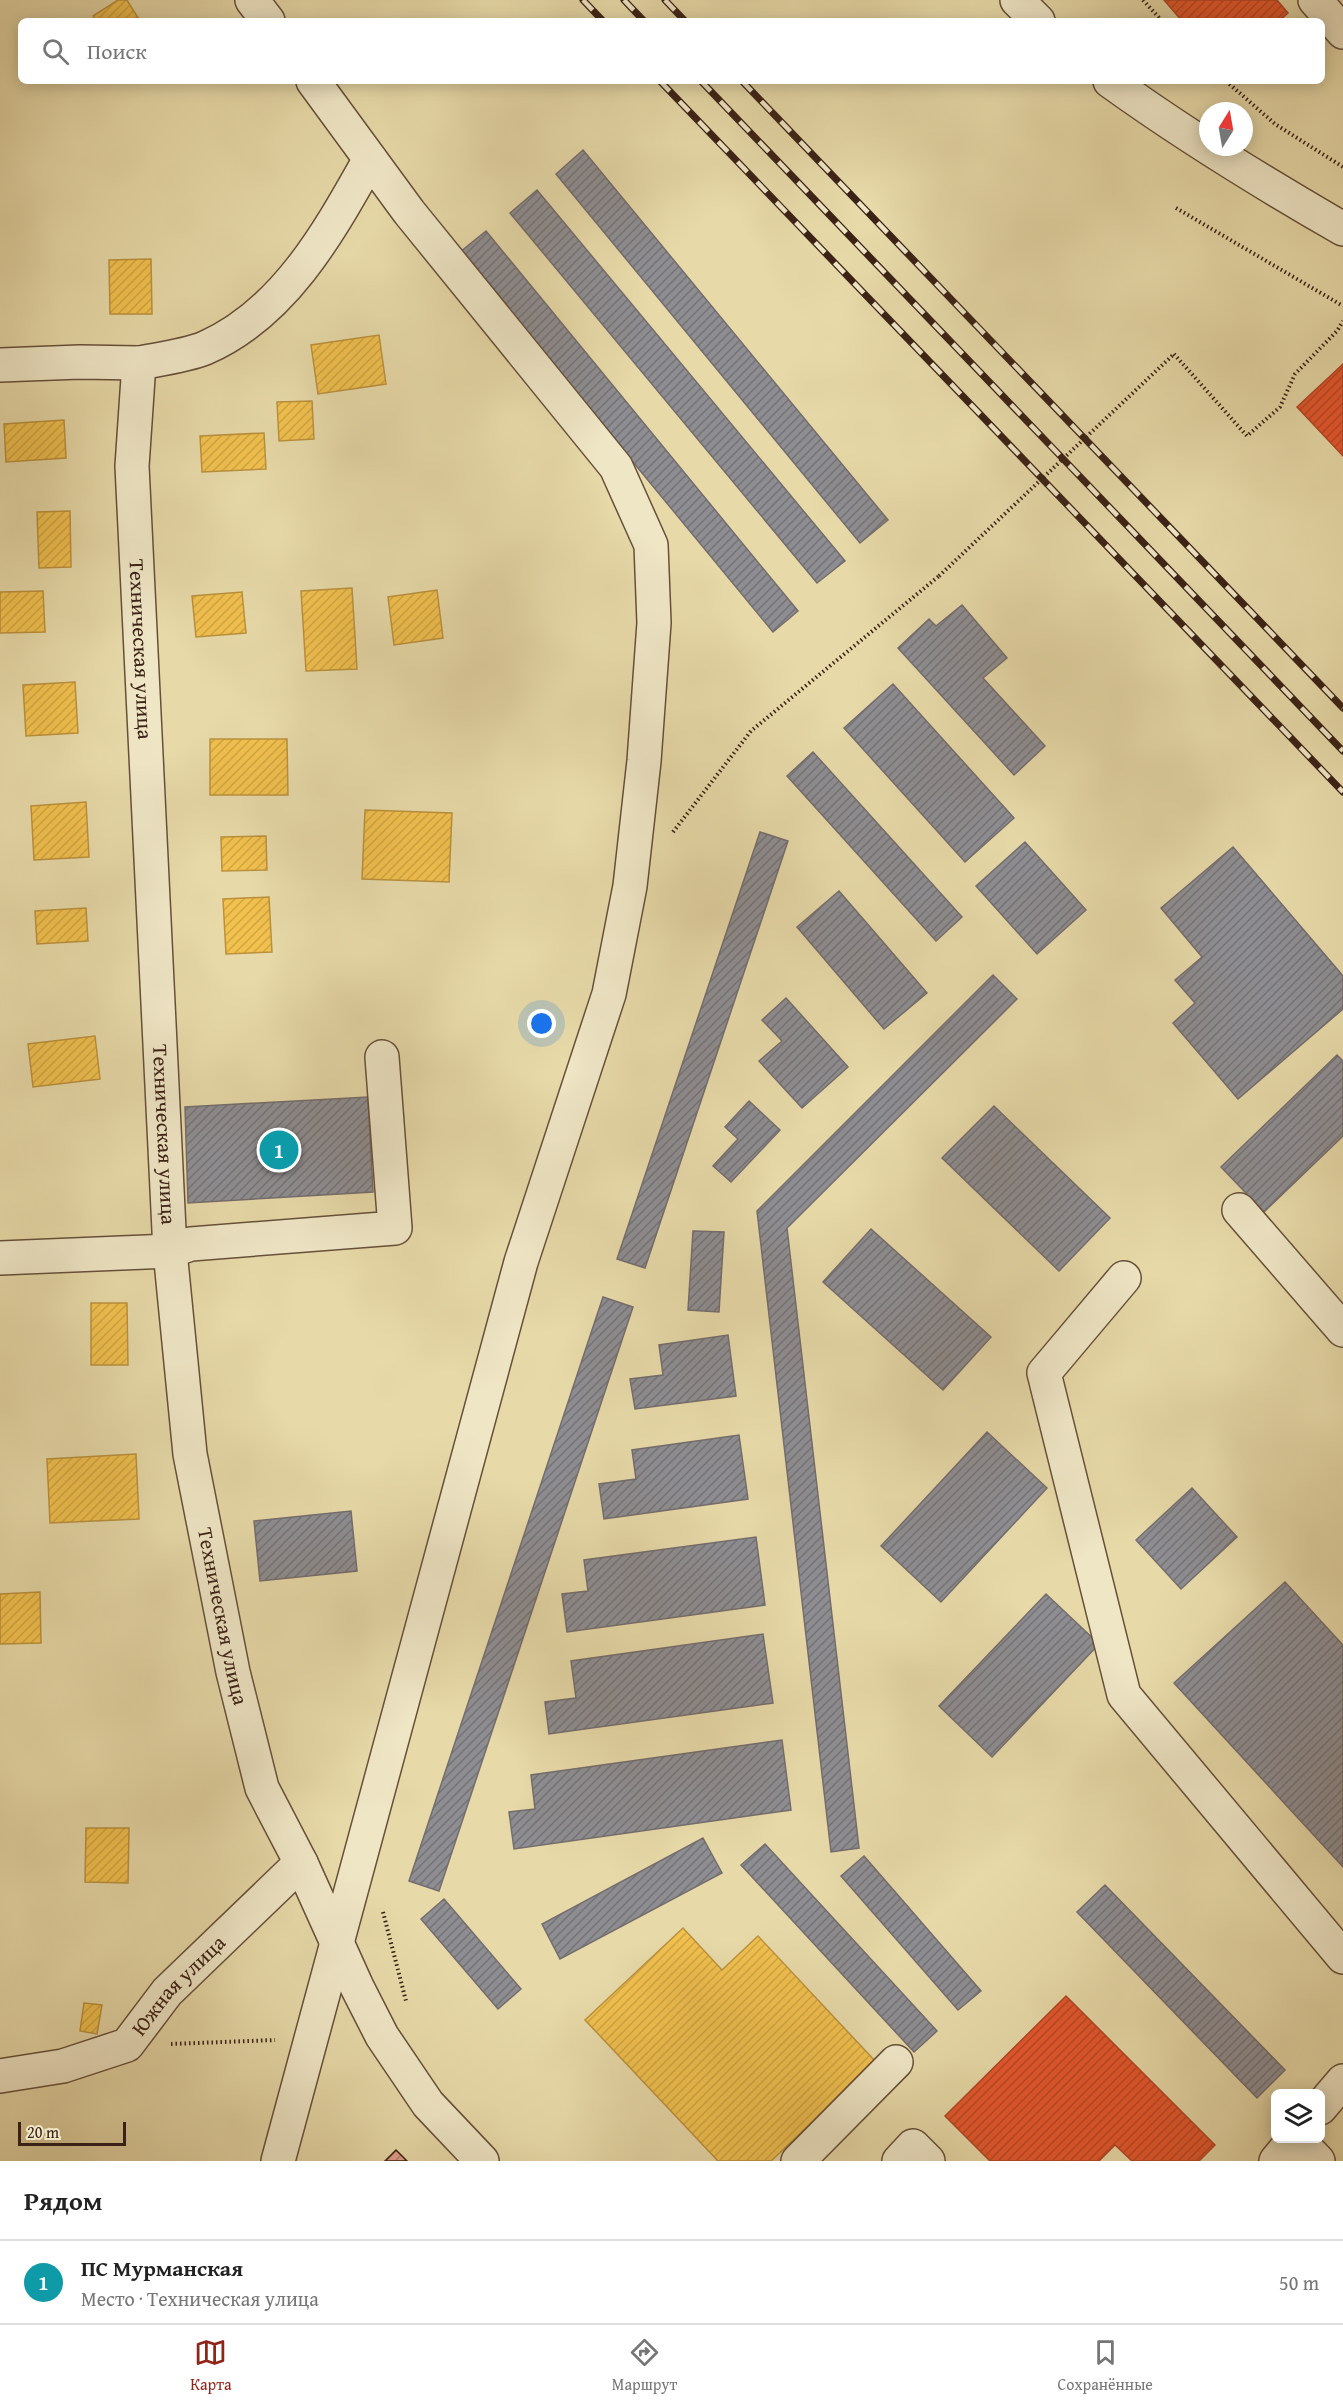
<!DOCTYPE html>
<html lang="ru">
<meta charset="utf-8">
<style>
body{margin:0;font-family:"Gentium Book Plus",serif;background:#f2f2f2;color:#222}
.controls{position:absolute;right:18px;bottom:18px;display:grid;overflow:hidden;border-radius:9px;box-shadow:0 3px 15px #0003}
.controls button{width:54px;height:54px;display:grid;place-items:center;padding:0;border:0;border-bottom:2px solid #e0e0e0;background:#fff;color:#222;font:30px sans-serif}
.compass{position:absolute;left:1199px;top:102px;width:54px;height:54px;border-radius:50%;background:#fff;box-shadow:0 3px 15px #0003;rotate:11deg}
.scale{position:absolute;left:18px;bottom:15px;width:108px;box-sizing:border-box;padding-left:6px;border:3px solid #3b2216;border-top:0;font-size:16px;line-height:21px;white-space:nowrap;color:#3b2216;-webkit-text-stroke:4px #efe6c6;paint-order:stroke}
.you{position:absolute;left:542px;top:1024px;width:21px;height:21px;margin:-15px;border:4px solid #fff;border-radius:50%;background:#1a73e8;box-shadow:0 0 0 9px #1a73e833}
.badge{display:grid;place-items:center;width:39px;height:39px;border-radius:50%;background:#8f2418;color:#fff;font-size:20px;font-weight:700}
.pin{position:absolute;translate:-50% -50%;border:3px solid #fff;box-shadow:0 2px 6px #0006}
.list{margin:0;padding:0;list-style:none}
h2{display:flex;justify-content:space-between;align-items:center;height:78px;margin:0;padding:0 24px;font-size:26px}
h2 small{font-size:20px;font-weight:400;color:#767676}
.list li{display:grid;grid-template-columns:39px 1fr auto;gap:18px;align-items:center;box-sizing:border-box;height:84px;padding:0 24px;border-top:2px solid #e0e0e0}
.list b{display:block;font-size:22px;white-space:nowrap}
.list p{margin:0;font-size:20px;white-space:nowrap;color:#767676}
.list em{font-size:20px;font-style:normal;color:#767676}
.icon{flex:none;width:33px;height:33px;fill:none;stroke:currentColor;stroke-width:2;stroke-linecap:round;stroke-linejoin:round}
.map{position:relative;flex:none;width:1343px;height:2161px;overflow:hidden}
.search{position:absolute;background:#fff;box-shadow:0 3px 15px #0003;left:18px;right:18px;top:18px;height:66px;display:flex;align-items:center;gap:15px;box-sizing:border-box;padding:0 21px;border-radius:9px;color:#767676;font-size:22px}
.sheet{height:162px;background:#fff}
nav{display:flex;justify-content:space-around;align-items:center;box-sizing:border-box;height:84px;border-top:2px solid #e0e0e0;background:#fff;font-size:16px;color:#767676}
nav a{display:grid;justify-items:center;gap:3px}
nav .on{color:#8f2418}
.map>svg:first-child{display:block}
.homes{fill:url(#homes-hatch);stroke:#bb913d;stroke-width:1.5}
.shops{fill:url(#shops-hatch);stroke:#b14727;stroke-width:1.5}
.industry{fill:url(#industry-hatch);stroke:#746d6d;stroke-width:1.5}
.building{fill:url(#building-hatch);stroke:#3b2216;stroke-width:1.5}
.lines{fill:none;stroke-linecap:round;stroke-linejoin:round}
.minor-casing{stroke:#66503a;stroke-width:36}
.path{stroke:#3b2216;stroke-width:4;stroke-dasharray:1.5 3;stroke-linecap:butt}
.minor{stroke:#efe6c6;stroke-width:33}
.rail-casing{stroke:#3b2216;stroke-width:7}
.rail{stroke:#efe6c6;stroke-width:4.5;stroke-dasharray:14;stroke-linecap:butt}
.path-bridge{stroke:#3b2216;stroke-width:4;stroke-dasharray:1.5 3;stroke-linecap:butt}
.labels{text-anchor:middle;stroke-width:6;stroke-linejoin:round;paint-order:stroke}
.street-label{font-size:21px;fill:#3b2216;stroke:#efe6c6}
</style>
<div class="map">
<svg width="1343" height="2161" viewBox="0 0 1343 2161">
<defs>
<pattern id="homes-hatch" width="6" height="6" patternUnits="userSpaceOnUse" patternTransform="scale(1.5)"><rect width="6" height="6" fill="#f2c14e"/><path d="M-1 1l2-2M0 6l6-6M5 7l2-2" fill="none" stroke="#d0a643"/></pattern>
<pattern id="shops-hatch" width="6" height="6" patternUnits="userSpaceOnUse" patternTransform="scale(1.5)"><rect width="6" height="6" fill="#e4572e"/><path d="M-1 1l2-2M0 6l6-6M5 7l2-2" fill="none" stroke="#ba4826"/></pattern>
<pattern id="industry-hatch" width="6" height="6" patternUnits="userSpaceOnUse" patternTransform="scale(1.5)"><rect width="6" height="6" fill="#8d8d92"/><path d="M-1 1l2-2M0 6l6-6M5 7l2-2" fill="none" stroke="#747376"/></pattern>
<pattern id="building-hatch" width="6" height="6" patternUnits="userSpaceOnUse" patternTransform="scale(1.5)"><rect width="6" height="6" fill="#e2a08c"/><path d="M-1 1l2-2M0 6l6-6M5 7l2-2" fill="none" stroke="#b88271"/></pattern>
</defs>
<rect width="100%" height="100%" fill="#e7d9a8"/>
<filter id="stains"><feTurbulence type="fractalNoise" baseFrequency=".00333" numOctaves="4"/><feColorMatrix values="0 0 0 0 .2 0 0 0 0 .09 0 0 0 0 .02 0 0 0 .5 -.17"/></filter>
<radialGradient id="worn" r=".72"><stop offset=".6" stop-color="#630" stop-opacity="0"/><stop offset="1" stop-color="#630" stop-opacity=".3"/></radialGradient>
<!-- homes -->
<path class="homes" d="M118 0H127L140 21H97L93 16Z
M151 259 152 314H110L109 260Z
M379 335 386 384 318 394 311 345Z
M312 401 314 439 279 441 277 402Z
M64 420 66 458 6 462 4 424Z
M264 433 266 469 202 472 200 436Z
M70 511 71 567 39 568 37 512Z
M352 588 357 669 306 671 301 591Z
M437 590 443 638 394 645 388 597Z
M43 591 45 632 0 633V592Z
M242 592 246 633 196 637 192 596Z
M75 682 78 733 26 736 23 685Z
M210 739H287L288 795H210Z
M86 802 89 857 34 860 31 806Z
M365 810 452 813 449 882 362 879Z
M266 836 267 870 222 871 221 837Z
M269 897 272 952 226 954 223 899Z
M86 908 88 941 37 944 35 911Z
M95 1036 100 1079 33 1087 28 1044Z
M91 1303H127L128 1365H91Z
M136 1454 139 1519 50 1523 47 1459Z
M40 1592 41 1643 0 1644V1594Z
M86 1828H129L128 1883 85 1882Z
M683 1928 722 1970 758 1936 876 2062 771 2161H718L585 2020Z
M84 2003 102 2005 97 2034 80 2031Z"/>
<!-- shops -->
<path class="shops" d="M1164 0H1277L1288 13 1279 21H1182Z
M1343 364V456L1297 407Z
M1066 1996 1215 2145 1199 2161H1132L1115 2145 1099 2161H990L945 2116Z"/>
<!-- industry -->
<path class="industry" d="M583 150 888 520 860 543 556 174Z
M537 190 845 561 817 583 510 213Z
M486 231 798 611 773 632 460 252Z
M962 605 1007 658 983 678 1045 746 1014 775 898 648 929 619 936 626Z
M893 684 1014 818 965 862 844 728Z
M813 752 962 917 936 941 787 776Z
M760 832 788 841 645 1268 617 1259Z
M1025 842 1086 910 1037 954 976 886Z
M1233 847 1343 976V1009L1238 1099 1173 1023 1195 1003 1175 980 1202 957 1161 908Z
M839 891 927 993 884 1029 797 927Z
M993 975 1017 999 787 1228 859 1848 831 1852 757 1211Z
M786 998 848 1067 802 1108 759 1061 782 1041 762 1020Z
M1337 1055 1343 1061V1136L1264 1212 1221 1167Z
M368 1097 373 1192 188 1203 185 1107Z
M749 1101 780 1130 731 1182 713 1166 738 1139 725 1127Z
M994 1106 1110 1218 1059 1271 942 1158Z
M871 1229 991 1337 943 1390 823 1282Z
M693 1231 724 1232 719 1312 688 1310Z
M603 1297 633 1307 439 1891 409 1881Z
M728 1335 736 1396 635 1409 630 1379 663 1375 659 1345Z
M987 1432 1047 1488 941 1602 881 1546Z
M739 1435 748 1499 604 1519 599 1484 636 1479 632 1450Z
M1192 1488 1237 1537 1181 1589 1136 1540Z
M351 1511 357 1571 260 1581 254 1521Z
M756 1537 765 1605 567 1632 562 1594 588 1591 584 1560Z
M1285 1582 1343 1645V1867L1174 1683Z
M1046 1594 1099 1644 992 1757 939 1706Z
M763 1634 773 1703 549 1734 545 1702 576 1698 571 1661Z
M782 1740 791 1810 514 1849 509 1812 535 1809 531 1775Z
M703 1838 722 1873 560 1959 542 1924Z
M765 1844 937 2031 914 2052 741 1865Z
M864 1856 981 1991 958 2010 841 1876Z
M1105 1885 1285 2070 1257 2098 1077 1912Z
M444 1899 521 1989 498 2009 421 1919Z"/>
<!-- building -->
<path class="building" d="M396 2150 407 2161H385Z"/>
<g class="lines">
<defs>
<g id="minor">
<path d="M252 0 268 21"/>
<path d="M1017 0 1038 21"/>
<path d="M1315 0 1343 32"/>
<path d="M1110 81C1185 135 1263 183 1343 229"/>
<path id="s1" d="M370 159C330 230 285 313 205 348 185 356 160 359 139 363L132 466 170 1251 190 1454 233 1672 262 1788 301 1863 357 1987 382 2036 428 2104 482 2161"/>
<path d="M0 365 80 362 139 363"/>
<path d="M1239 1210 1343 1330"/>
<path d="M0 1258 170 1251 191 1244 395 1228 382 1057"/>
<path d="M1124 1278 1044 1373 1124 1695 1343 1957"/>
<path id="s2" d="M0 2076 63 2066 127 2045 167 1992 301 1863"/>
<path d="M1320 2108 1343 2081"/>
<path d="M1296 2138 1318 2161"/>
<path d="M278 2161 521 1262 609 994 630 886 644 761 654 623 651 545 616 467 409 212 313 81"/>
<path d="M798 2161 896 2062"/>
<path d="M899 2161 913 2146 928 2161"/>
<path d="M1276 2161 1295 2138"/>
</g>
</defs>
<!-- minor casing -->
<use href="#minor" class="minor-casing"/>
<!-- path -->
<path class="path" d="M1143 0 1162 21
M1226 81 1275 124 1343 167
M1176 208 1343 306
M1174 354 1247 436 1280 407 1295 374 1337 331 1343 321
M673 832 751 731 939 576
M383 1912 406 2001
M171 2044 275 2040"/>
<!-- minor -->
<use href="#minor" class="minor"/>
<defs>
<path id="rail" d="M583 0 603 21
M624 0 644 21
M665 0 685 21
M660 81 1343 792
M701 81 1343 751
M742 81 1343 708"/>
</defs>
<!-- rail casing -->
<use href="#rail" class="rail-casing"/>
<!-- rail -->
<use href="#rail" class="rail"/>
<!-- path-bridge -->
<path class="path-bridge" d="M939 576 1174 354"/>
</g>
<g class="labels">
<!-- street labels -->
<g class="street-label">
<text dy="7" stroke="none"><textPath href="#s1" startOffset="610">Техническая улица</textPath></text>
<text dy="7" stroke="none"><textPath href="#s1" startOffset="1096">Техническая улица</textPath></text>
<text dy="7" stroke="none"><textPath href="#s1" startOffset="1582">Техническая улица</textPath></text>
<text dy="7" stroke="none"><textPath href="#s2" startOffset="210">Южная улица</textPath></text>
</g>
</g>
<rect width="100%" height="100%" filter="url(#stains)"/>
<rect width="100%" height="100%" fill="url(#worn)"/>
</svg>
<div class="controls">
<button><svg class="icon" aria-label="layers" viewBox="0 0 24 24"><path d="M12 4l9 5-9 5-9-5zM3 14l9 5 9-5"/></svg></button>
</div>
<svg class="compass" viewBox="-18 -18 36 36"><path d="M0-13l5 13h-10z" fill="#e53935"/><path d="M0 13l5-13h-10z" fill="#767676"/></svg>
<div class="scale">20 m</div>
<div class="you"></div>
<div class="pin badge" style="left:279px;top:1150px;background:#0f9aa8">1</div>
<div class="search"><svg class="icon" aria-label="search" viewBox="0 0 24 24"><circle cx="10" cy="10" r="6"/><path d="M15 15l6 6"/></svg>Поиск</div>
</div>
<section class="sheet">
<h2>Рядом<small></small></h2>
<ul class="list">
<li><span class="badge" style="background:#0f9aa8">1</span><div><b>ПС Мурманская</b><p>Место · Техническая улица</p></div><em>50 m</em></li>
</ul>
</section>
<nav>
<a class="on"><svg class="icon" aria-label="map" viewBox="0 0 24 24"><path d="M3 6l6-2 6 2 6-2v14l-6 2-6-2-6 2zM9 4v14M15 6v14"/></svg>Карта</a>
<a><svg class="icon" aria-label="directions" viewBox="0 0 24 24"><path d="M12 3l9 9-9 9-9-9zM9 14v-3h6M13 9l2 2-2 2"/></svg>Маршрут</a>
<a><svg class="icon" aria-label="saved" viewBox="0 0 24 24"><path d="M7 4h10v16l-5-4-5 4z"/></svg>Сохранённые</a>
</nav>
